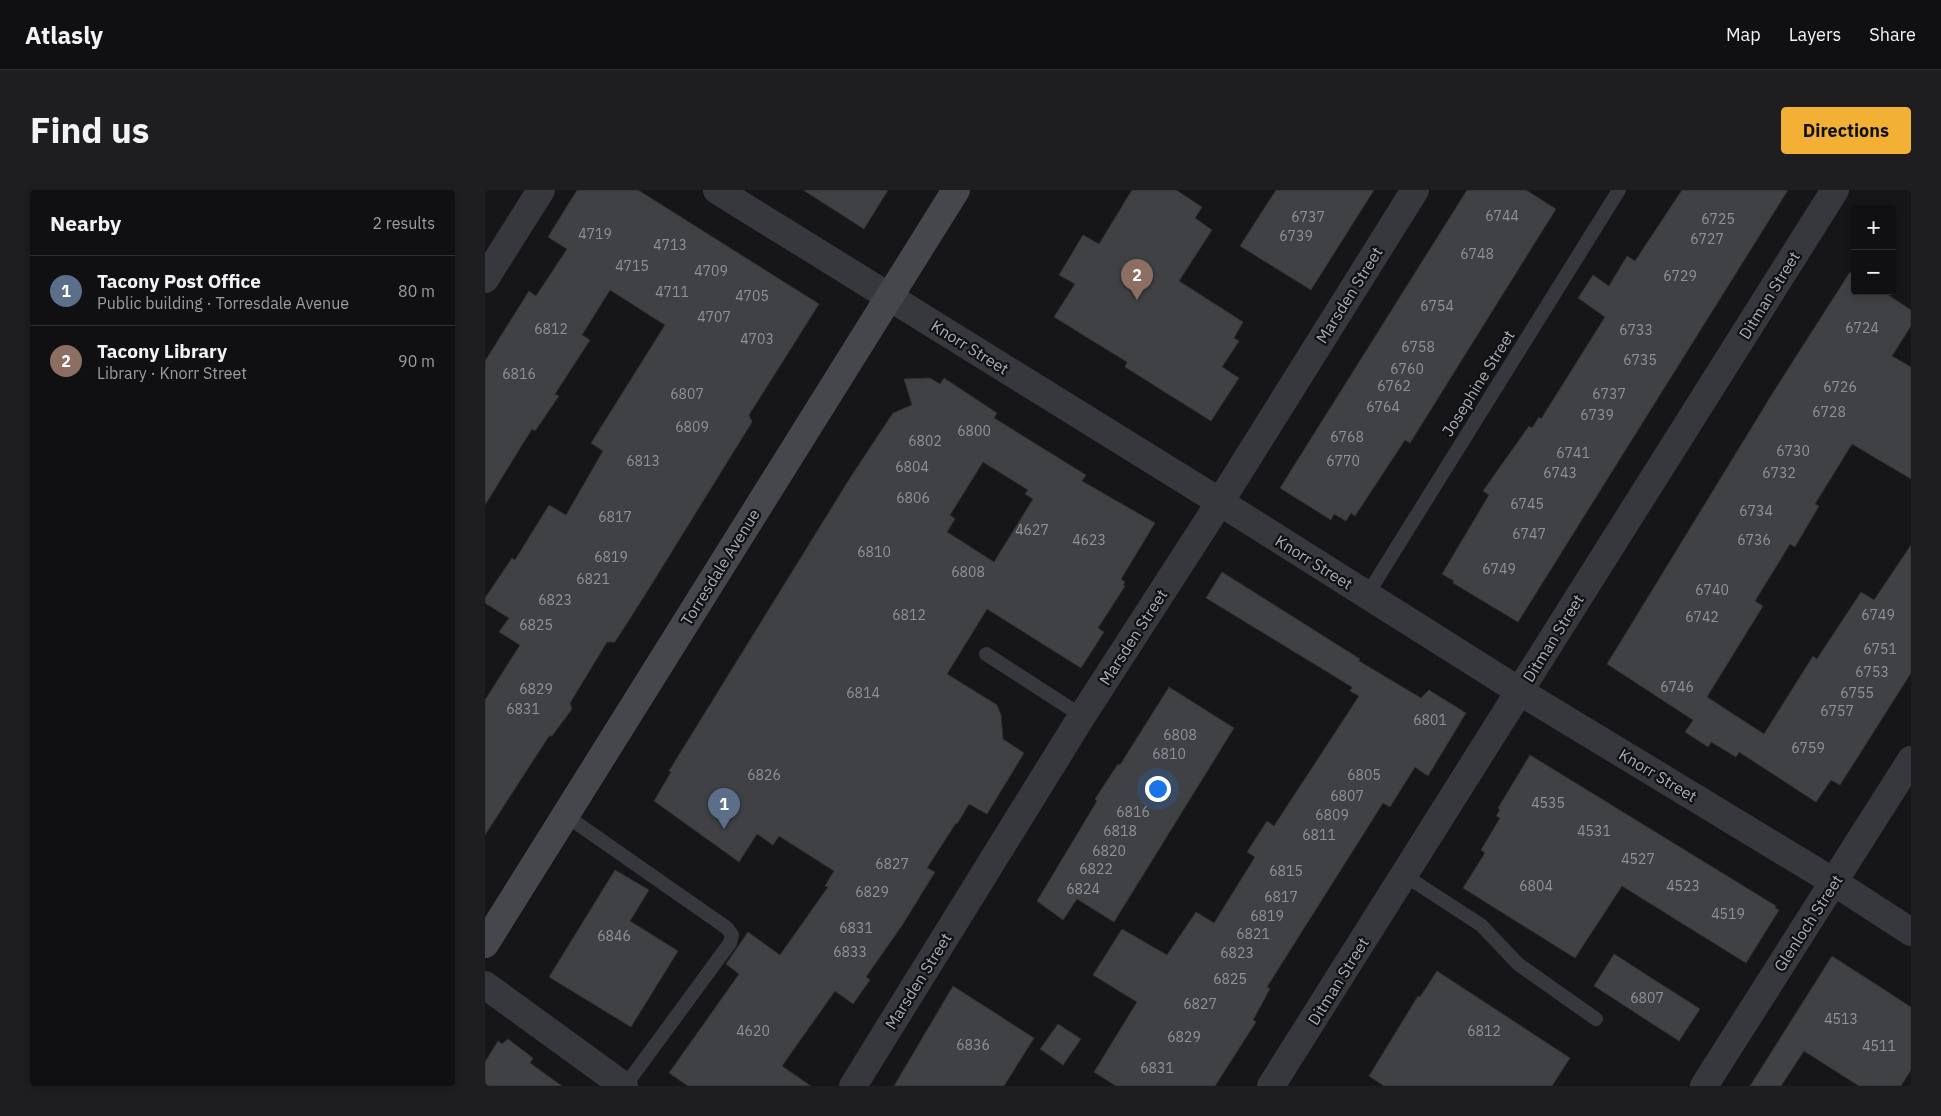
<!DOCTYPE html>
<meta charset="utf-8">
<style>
body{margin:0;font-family:"IBM Plex Sans",sans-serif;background:#1e1e20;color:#f1f3f6}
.controls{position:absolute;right:15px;top:15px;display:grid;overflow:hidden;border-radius:5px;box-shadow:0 2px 8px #0003}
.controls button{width:45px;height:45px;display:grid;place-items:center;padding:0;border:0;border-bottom:1px solid #303032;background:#101012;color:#f1f3f6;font:25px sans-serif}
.you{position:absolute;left:672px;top:598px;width:18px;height:18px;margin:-12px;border:4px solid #fff;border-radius:50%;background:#1a73e8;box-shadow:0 0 0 8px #1a73e833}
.badge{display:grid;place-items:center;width:32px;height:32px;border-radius:50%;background:#f2b134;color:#fff;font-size:16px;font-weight:700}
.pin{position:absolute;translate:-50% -41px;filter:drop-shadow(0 1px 2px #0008)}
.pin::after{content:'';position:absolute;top:26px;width:18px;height:15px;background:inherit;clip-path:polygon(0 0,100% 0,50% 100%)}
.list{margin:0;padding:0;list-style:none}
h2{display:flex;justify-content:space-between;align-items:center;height:65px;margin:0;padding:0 20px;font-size:21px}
h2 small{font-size:16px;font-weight:400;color:#9c9d9f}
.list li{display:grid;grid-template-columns:32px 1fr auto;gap:15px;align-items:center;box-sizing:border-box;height:70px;padding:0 20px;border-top:1px solid #303032}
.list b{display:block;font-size:19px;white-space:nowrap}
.list p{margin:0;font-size:16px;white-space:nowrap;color:#9c9d9f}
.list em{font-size:16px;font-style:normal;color:#9c9d9f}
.map{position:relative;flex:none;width:1426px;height:896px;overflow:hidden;border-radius:5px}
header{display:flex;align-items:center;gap:30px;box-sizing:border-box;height:70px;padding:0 25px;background:#101012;border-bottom:1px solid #303032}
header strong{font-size:24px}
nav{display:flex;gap:28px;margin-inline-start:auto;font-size:18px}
.intro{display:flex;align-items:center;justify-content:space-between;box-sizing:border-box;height:120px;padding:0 30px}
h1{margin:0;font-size:35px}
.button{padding:12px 22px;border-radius:5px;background:#f2b134;color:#111;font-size:18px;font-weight:700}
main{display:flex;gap:30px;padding:0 30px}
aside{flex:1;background:#101012;border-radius:5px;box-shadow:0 2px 8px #0003}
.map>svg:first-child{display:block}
.building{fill:#404145;stroke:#303034;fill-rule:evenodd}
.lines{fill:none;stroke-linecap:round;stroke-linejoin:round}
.lane{stroke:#37383d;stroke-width:14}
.street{stroke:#37383d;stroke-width:28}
.secondary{stroke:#45474d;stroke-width:28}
.labels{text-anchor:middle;stroke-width:4.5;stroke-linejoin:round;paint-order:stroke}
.number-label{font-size:14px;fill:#8e929b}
.street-label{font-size:16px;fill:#a8adb8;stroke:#111113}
</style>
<header>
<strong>Atlasly</strong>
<nav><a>Map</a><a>Layers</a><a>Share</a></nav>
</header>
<div class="intro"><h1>Find us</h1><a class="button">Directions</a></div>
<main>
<aside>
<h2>Nearby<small>2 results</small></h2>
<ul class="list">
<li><span class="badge" style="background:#5c6f8a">1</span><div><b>Tacony Post Office</b><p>Public building · Torresdale Avenue</p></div><em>80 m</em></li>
<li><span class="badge" style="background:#8d6e63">2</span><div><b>Tacony Library</b><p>Library · Knorr Street</p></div><em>90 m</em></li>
</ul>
</aside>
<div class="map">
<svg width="1426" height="896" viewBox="0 0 1426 896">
<rect width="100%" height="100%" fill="#161618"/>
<!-- building -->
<path class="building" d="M92 0H153L334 114 264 225 267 232 165 397 130 452H122L85 513 87 519 67 546H64L0 645V510L35 455 14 442 24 428 0 413V408L27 368 30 370 64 315 81 325 118 261 106 253 180 135 125 100 97 145 105 150 70 204 74 206 50 241 47 239 0 315V171L44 101 51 106 82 59 63 47Z
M318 0H403L379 39Z
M647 0H691L717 17 710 28 727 40 694 91 758 132 749 148 754 151 737 177 754 188 726 231 640 177 642 172 569 127 590 94 574 85 598 45 614 54Z
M791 0H889L826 100 755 56Z
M982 0H1041L1071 19 925 253 920 250 870 326 866 323 861 331 849 324 846 330 795 298Z
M1197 0H1303L1033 432 968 393 969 391 957 384 1004 305 998 301 1044 236 1047 238 1054 227 1056 229 1120 127 1093 108 1108 85 1124 96 1142 66 1150 71Z
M1365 82 1370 84V101H1397L1426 120V136L1407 166 1426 177V289L1367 254 1330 314 1334 316 1310 357 1305 354 1270 411 1278 416 1222 507 1279 544 1328 466 1332 469 1376 402 1389 410 1426 355V483L1355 595 1346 590 1331 612 1254 562 1251 567 1226 552 1223 557 1200 542 1208 530 1122 474 1289 201Z
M445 188 455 194 459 188 512 223 509 228 601 285 597 291 670 333 636 389 640 392 638 395 640 396 613 438 619 442 596 478 502 419 462 484 512 515 516 525 518 549 539 563 502 624 484 614 472 634 471 633 442 678 450 682 418 734 381 787 385 790 368 814 350 801 297 876 326 896H203L184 883 254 784 241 774 263 742 295 765 343 697 340 696 349 681 294 646 288 655 272 644 254 672 169 611 186 582 184 581 365 288 408 223 427 215 419 189ZM498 272 543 300 540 304 548 309 509 372 462 342 470 329 465 325Z
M737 382 875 469 874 471 936 508 944 500 981 523 943 586 930 577 905 617 898 613 782 797 785 799 768 830 771 832 730 896H631L609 882 652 812 608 785 637 739 682 765 711 722 729 733 770 667 762 662 782 631 789 636 874 506 865 501 867 497 721 408Z
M684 497 749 538 629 732 592 709 578 730 552 711 612 611 610 609 633 574 635 575Z
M1045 565 1291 716 1290 718 1294 720 1261 773 1137 696 1090 768 978 698 1000 663 996 660 1015 628 1011 626 1015 620 1013 618Z
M130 680 164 700 145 731 193 761 146 837 64 787Z
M1129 764 1215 819 1194 851 1109 796Z
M1347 766 1426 817V880L1416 896H1374L1319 861 1296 896H1265Z
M952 781 1085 868 1067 896H899L884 886 933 806 935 807Z
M468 796 549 848 519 896H409Z
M573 834 596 849 578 875 555 859Z
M23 849 48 868 45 873 77 896H0V872L13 851 17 854Z"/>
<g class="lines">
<!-- lane -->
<path class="lane" d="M882 405 1134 0
M501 464 597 526
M80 625 242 738 247 745 245 753 140 896
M919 685 996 735 1033 774 1111 829"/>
<!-- street -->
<path class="street" d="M232 0 735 312 1034 501 1349 692 1426 742
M0 89 56 0
M0 795 139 896
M368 896 597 526 735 312 930 0
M786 896 1350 0
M1219 896 1426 570"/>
<!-- secondary -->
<path class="secondary" d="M0 754 471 0"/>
</g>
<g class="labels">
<!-- number labels -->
<g class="number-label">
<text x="1017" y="31">6744</text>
<text x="823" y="32">6737</text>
<text x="1233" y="34">6725</text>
<text x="110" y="49">4719</text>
<text x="811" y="51">6739</text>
<text x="1222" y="54">6727</text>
<text x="185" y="60">4713</text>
<text x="992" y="69">6748</text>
<text x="147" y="81">4715</text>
<text x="226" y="86">4709</text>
<text x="1195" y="91">6729</text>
<text x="187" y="107">4711</text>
<text x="267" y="111">4705</text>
<text x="952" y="121">6754</text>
<text x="229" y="132">4707</text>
<text x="1377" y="143">6724</text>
<text x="66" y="144">6812</text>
<text x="1151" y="145">6733</text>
<text x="272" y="154">4703</text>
<text x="933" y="162">6758</text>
<text x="1155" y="175">6735</text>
<text x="922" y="184">6760</text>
<text x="34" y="189">6816</text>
<text x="909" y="201">6762</text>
<text x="1355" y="202">6726</text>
<text x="202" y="209">6807</text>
<text x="1124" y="209">6737</text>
<text x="898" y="222">6764</text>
<text x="1344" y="227">6728</text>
<text x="1112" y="230">6739</text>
<text x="207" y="242">6809</text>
<text x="489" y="246">6800</text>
<text x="862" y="252">6768</text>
<text x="440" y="256">6802</text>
<text x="1308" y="266">6730</text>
<text x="1088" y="268">6741</text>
<text x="158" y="276">6813</text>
<text x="858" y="276">6770</text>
<text x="427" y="282">6804</text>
<text x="1075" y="288">6743</text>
<text x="1294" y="288">6732</text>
<text x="428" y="313">6806</text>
<text x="1042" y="319">6745</text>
<text x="1271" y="326">6734</text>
<text x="130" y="332">6817</text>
<text x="547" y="345">4627</text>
<text x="1044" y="349">6747</text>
<text x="604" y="355">4623</text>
<text x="1269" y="355">6736</text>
<text x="389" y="367">6810</text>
<text x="126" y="372">6819</text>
<text x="1014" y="384">6749</text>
<text x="483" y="387">6808</text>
<text x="108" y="394">6821</text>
<text x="1227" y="405">6740</text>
<text x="70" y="415">6823</text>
<text x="424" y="430">6812</text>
<text x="1393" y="430">6749</text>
<text x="1217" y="432">6742</text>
<text x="51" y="440">6825</text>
<text x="1395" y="464">6751</text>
<text x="1387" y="487">6753</text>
<text x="1192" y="502">6746</text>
<text x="51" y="504">6829</text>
<text x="378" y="508">6814</text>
<text x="1372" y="508">6755</text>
<text x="38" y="524">6831</text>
<text x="1352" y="526">6757</text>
<text x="945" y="535">6801</text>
<text x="695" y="550">6808</text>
<text x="1323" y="563">6759</text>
<text x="684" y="569">6810</text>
<text x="279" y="590">6826</text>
<text x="879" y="590">6805</text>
<text x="862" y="611">6807</text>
<text x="1063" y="618">4535</text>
<text x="648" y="627">6816</text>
<text x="847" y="630">6809</text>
<text x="635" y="646">6818</text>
<text x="1109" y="646">4531</text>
<text x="834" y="650">6811</text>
<text x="624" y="666">6820</text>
<text x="1153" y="674">4527</text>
<text x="407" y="679">6827</text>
<text x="611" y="684">6822</text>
<text x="801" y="686">6815</text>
<text x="1051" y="701">6804</text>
<text x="1198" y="701">4523</text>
<text x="598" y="704">6824</text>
<text x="387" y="707">6829</text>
<text x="796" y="712">6817</text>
<text x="1243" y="729">4519</text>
<text x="782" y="731">6819</text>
<text x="371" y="743">6831</text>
<text x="768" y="749">6821</text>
<text x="129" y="751">6846</text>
<text x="365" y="767">6833</text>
<text x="752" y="768">6823</text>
<text x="745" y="794">6825</text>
<text x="1162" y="813">6807</text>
<text x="715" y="819">6827</text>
<text x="1356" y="834">4513</text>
<text x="268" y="846">4620</text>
<text x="999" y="846">6812</text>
<text x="699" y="852">6829</text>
<text x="488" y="860">6836</text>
<text x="1394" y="861">4511</text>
<text x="672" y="883">6831</text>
</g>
<!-- street labels -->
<g class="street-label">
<text transform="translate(864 105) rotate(-58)" y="6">Marsden Street</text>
<text transform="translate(1284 105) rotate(-58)" y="6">Ditman Street</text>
<text transform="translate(485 157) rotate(32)" y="6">Knorr Street</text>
<text transform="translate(993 193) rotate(-58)" y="6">Josephine Street</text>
<text transform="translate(829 372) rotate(32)" y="6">Knorr Street</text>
<text transform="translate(235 377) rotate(-58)" y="6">Torresdale Avenue</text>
<text transform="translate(648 447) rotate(-57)" y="6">Marsden Street</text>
<text transform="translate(1068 448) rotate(-58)" y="6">Ditman Street</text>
<text transform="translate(1173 585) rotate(31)" y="6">Knorr Street</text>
<text transform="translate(1323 733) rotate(-57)" y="6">Glenloch Street</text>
<text transform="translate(433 791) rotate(-58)" y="6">Marsden Street</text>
<text transform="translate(853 791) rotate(-58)" y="6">Ditman Street</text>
</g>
</g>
</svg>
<div class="controls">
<button>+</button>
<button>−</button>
</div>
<div class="you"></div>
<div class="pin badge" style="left:239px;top:639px;background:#5c6f8a">1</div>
<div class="pin badge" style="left:652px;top:110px;background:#8d6e63">2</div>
</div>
</main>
